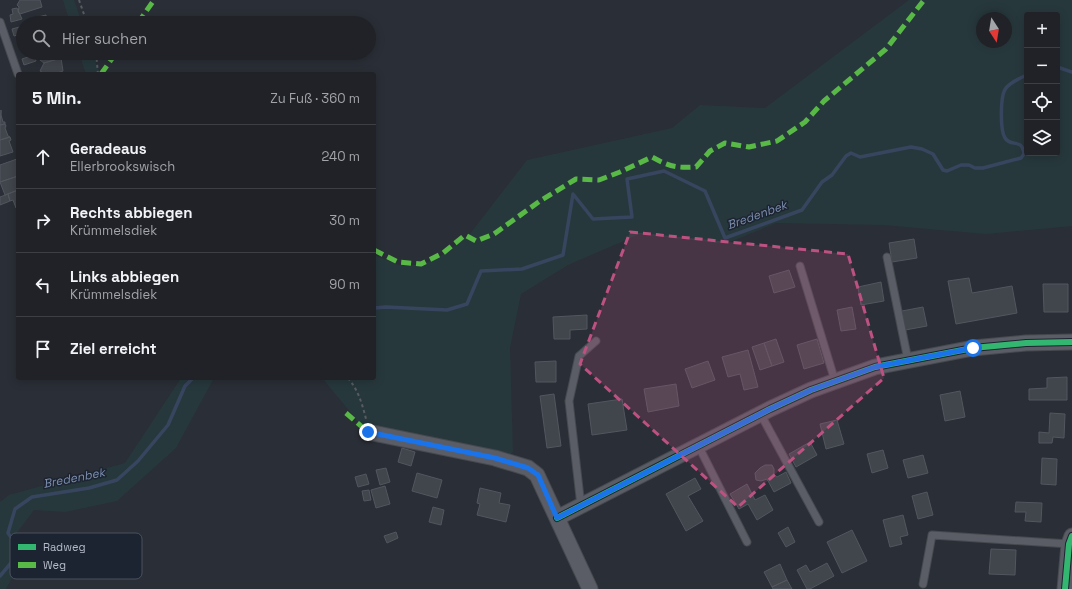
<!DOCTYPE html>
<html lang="de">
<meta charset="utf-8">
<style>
body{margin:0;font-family:"Space Grotesk",sans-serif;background:#2d2f34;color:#f1f3f6}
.controls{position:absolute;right:12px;top:12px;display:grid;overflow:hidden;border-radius:4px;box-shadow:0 2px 10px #0003}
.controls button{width:36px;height:36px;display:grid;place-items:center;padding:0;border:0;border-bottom:1px solid #3d3f45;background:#202228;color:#f1f3f6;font:20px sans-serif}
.compass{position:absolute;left:976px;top:12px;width:36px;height:36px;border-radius:50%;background:#202228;box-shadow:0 2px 10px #0003;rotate:168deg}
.stop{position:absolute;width:12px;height:12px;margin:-9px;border:3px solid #1a73e8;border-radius:50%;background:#fff}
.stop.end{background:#1a73e8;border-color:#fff;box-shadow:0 1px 4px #0008}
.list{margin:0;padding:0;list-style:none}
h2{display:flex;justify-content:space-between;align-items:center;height:52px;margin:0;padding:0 16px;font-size:17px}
h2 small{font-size:13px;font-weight:400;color:#a2a4a8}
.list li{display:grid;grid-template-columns:26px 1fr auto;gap:12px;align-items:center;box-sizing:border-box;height:64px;padding:0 16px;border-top:1px solid #3d3f45}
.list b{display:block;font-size:15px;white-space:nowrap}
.list p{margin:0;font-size:13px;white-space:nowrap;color:#a2a4a8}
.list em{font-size:13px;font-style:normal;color:#a2a4a8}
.icon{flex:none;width:22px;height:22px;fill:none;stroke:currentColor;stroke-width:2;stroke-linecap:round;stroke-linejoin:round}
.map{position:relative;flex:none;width:1072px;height:589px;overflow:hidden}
.search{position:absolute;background:#202228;box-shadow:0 2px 10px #0003;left:16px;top:16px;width:360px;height:44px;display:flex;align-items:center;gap:10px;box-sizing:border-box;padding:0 14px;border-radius:22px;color:#a2a4a8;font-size:15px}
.panel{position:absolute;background:#202228;box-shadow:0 2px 10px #0003;left:16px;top:72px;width:360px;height:308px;border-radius:4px}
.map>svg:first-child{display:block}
.green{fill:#27383c;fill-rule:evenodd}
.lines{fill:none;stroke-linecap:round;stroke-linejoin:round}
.stream{stroke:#38455f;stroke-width:3.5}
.building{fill:#41454c;stroke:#52565e}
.lane-casing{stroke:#46494f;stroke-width:9}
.street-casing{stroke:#46494f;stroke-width:17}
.path{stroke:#575c62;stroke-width:2;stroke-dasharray:3 3;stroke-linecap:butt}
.lane{stroke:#5a5d65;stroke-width:7}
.street{stroke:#5a5d65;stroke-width:15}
.quiet{stroke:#58b947;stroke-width:5;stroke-dasharray:10 5;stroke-linecap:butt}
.cycleway-casing{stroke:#1d2431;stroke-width:8}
.cycleway{stroke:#33b770;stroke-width:6}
.route{stroke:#1a73e8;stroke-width:5}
.marked{fill:#bd5181;fill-opacity:0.2;stroke:#bd5181;stroke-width:3;stroke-dasharray:8 5;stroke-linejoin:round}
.labels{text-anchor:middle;stroke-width:3;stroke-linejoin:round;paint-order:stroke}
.water-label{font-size:12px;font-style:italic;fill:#7c8eaf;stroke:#1d2431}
.key{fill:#1d2431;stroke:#4a515e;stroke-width:1}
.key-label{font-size:11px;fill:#b4bac8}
</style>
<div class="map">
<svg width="1072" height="589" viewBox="0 0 1072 589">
<rect width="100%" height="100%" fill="#2a2e36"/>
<!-- green -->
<path class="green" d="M63 0H74L82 23H70Z
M909 0H1072V226L986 234 883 225 776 223 725 244 640 234 568 265 521 294 510 348 513 452 506 458 361 425 322 378H374V255L399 265H422L442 255 469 235 527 160 672 128 700 105 765 108ZM1027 15H1057V153H1027ZM982 18H1006V42H982Z
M79 53H92L100 74H86Z
M181 378H214L176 448 117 501 65 512 34 510 16 534 26 552 6 589H0V502L9 495 125 463Z"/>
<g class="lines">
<!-- stream -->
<path class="stream" d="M1057 67 1072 72
M374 308 386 307 447 310 467 304 481 271 522 269 563 255 573 194 593 219 632 217 627 179 664 171 705 191 725 238 802 210 822 182 832 175 846 156 851 153 860 157 911 147 922 149 933 154 943 170 947 171 961 165H969L975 168H983L1021 158 1024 154C1022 137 1011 148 1005 138 1000 130 1000 95 1006 88 1011 82 1020 78 1027 75
M0 576 21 551 8 533 15 509 32 497 89 488 117 480 138 461 168 425 185 386 193 378"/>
</g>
<!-- building -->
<path class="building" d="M20 0H40L42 7 20 14 18 12 19 7 17 5Z
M17 8 22 19 11 22 10 15 13 14 12 9Z
M46 15 47 23H32L34 18Z
M23 26V33L14 36 12 29Z
M38 53H57L61 58 44 63 36 57Z
M34 55 36 61 24 65 22 59Z
M61 58 63 71 55 74H41L42 72 40 71 44 63Z
M1 110V115L3 122H5V124L0 125Z
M5 124 6 126 5 128 8 136 10 137 0 140V125Z
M10 137 11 140 9 141 13 152 0 156V140Z
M17 159 18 176 0 182V165Z
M18 176V190L5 195 0 182Z
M18 190V207L16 208 13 200 10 201 8 194Z
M8 194 10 201 0 205V197Z
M914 239 917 258 892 262 889 243Z
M789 270 795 287 774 293 769 276Z
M969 278 972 293 1012 286 1017 313 956 324 948 281Z
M881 282 884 301 861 305 858 287Z
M1043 284H1068V312H1044Z
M852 307 856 329 841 331 837 310Z
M923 307 927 326 905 330 902 311Z
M587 315V329L570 330V339H554L553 317Z
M776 339 784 362 772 366 764 343Z
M817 339 824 363 804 369 797 345Z
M764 343 772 366 760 370 752 347Z
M748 350 758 387 744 390 740 374 728 377 722 357Z
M556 361V382H536L535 362Z
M708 361 715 380 692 388 685 369Z
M1067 377V400H1029V389L1047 388V378Z
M676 384 679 406 648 412 644 389Z
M960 391 965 417 945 421 940 395Z
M554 394 561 446 547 448 540 396Z
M622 399 627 430 592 435 588 404Z
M1050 413 1065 414 1064 438 1053 437 1052 443H1039V432L1049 433Z
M837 420 844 444 826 449 820 424Z
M810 442 817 455 796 467 789 454Z
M402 448 415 452 411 466 398 462Z
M883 450 888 468 872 473 867 454Z
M923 455 928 473 908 478 903 460Z
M1042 458 1057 459 1056 485 1041 484Z
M765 465H772L774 469V475L777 477 786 472 791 483 774 492 767 479 761 481 756 480 755 473 760 468Z
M386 468 390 482 380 485 376 470Z
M417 473 442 480 437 498 412 491Z
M366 474 369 484 358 487 355 477Z
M695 478 701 489 688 496 703 521 686 531 666 494Z
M747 484 755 500 765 495 773 510 757 520 748 504 739 509 730 494Z
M385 486 390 504 376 508 371 490Z
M480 488 501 493 499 503 510 505 506 522 477 515 480 504 477 503Z
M369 490 371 500 364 501 362 491Z
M927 492 933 515 918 519 912 496Z
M1016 502 1042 503 1041 522 1025 521 1026 512H1015Z
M433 507 444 510 441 525 429 522Z
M903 515 908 535 900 537 902 544 890 547 883 520Z
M788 527 795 542 786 547 778 533Z
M852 530 867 561 842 573 827 542Z
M396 532 398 538 387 543 384 536Z
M991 549 1016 550 1015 575 989 574Z
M827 563 834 576 810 589H807L797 570 806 565 810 572Z
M780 564 787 580 772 587 764 572Z
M787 580 792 589H773L772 587Z"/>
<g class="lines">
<defs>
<path id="lane" d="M0 22 18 74
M887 257 908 360
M800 266 835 381
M760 413 819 522
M698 445 747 542
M581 506 569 401 579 356 596 341
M923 584 932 535 1069 544"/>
<path id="street" d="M368 432 495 458 528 468 537 475 590 589
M557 518 770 409 811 390 875 367 973 348 1026 343 1072 342
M1065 589 1069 544 1072 536"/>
</defs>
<!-- lane casing -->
<use href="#lane" class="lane-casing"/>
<!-- street casing -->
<use href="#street" class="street-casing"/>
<!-- path -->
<path class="path" d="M79 0 87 23
M96 53 98 74
M348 378C358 390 362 403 366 419"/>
<!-- lane -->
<use href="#lane" class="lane"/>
<!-- street -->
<use href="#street" class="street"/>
<!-- quiet -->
<path class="quiet" d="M138 23 154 0
M101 74 116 53
M374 250 398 262 421 264 443 253 465 235 476 241 494 234 540 201 576 179 599 180 620 172 652 157C670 167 676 168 696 167L710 151 725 143 749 147 777 141 805 122 824 101 886 49 924 0
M346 413 368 432"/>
<defs>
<path id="cycleway" d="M557 518 770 409 811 390 875 367 973 348 1026 343 1072 342
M1065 589 1069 544 1072 536"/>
</defs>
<!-- cycleway casing -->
<use href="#cycleway" class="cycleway-casing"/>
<!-- cycleway -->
<use href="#cycleway" class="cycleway"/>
</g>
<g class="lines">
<!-- route -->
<path class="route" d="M368 432 495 458 528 468 538 475 557 518 770 409 811 390 875 367 973 348"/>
</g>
<!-- marked area -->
<path class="marked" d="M630 232 848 254 884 378 738 507 580 364Z"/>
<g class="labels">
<!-- water labels -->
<g class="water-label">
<text transform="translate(757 215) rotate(-20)" y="4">Bredenbek</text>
<text transform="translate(74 478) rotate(-11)" y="4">Bredenbek</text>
</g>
</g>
<!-- legend -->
<rect x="10" y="533" width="132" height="46" rx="6" class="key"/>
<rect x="18" y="544" width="18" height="6" fill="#33b770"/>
<rect x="18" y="562" width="18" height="6" fill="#58b947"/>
<g class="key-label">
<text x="43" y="551">Radweg</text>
<text x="43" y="569">Weg</text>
</g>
</svg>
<div class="controls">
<button>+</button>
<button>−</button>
<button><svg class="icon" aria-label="locate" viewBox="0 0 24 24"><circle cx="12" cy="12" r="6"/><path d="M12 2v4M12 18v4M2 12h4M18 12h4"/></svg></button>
<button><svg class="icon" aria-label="layers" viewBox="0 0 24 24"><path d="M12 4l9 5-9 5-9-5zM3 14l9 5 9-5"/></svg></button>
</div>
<svg class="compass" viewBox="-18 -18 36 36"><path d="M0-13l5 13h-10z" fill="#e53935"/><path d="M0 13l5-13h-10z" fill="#a2a4a8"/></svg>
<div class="stop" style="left:973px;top:348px"></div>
<div class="stop end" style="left:368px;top:432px"></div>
<div class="search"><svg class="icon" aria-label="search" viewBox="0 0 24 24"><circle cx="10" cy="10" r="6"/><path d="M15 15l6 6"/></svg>Hier suchen</div>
<section class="panel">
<h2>5 Min.<small>Zu Fuß · 360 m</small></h2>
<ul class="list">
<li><svg class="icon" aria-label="ahead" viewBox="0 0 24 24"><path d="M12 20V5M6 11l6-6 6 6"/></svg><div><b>Geradeaus</b><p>Ellerbrookswisch</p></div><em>240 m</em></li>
<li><svg class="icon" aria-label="right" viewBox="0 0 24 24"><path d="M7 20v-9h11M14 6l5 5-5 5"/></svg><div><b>Rechts abbiegen</b><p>Krümmelsdiek</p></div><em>30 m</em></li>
<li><svg class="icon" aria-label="left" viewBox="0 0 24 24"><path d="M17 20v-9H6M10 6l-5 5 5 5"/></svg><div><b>Links abbiegen</b><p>Krümmelsdiek</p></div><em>90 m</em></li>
<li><svg class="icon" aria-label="arrive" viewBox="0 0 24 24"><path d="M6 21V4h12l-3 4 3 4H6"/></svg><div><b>Ziel erreicht</b></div></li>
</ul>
</section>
</div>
